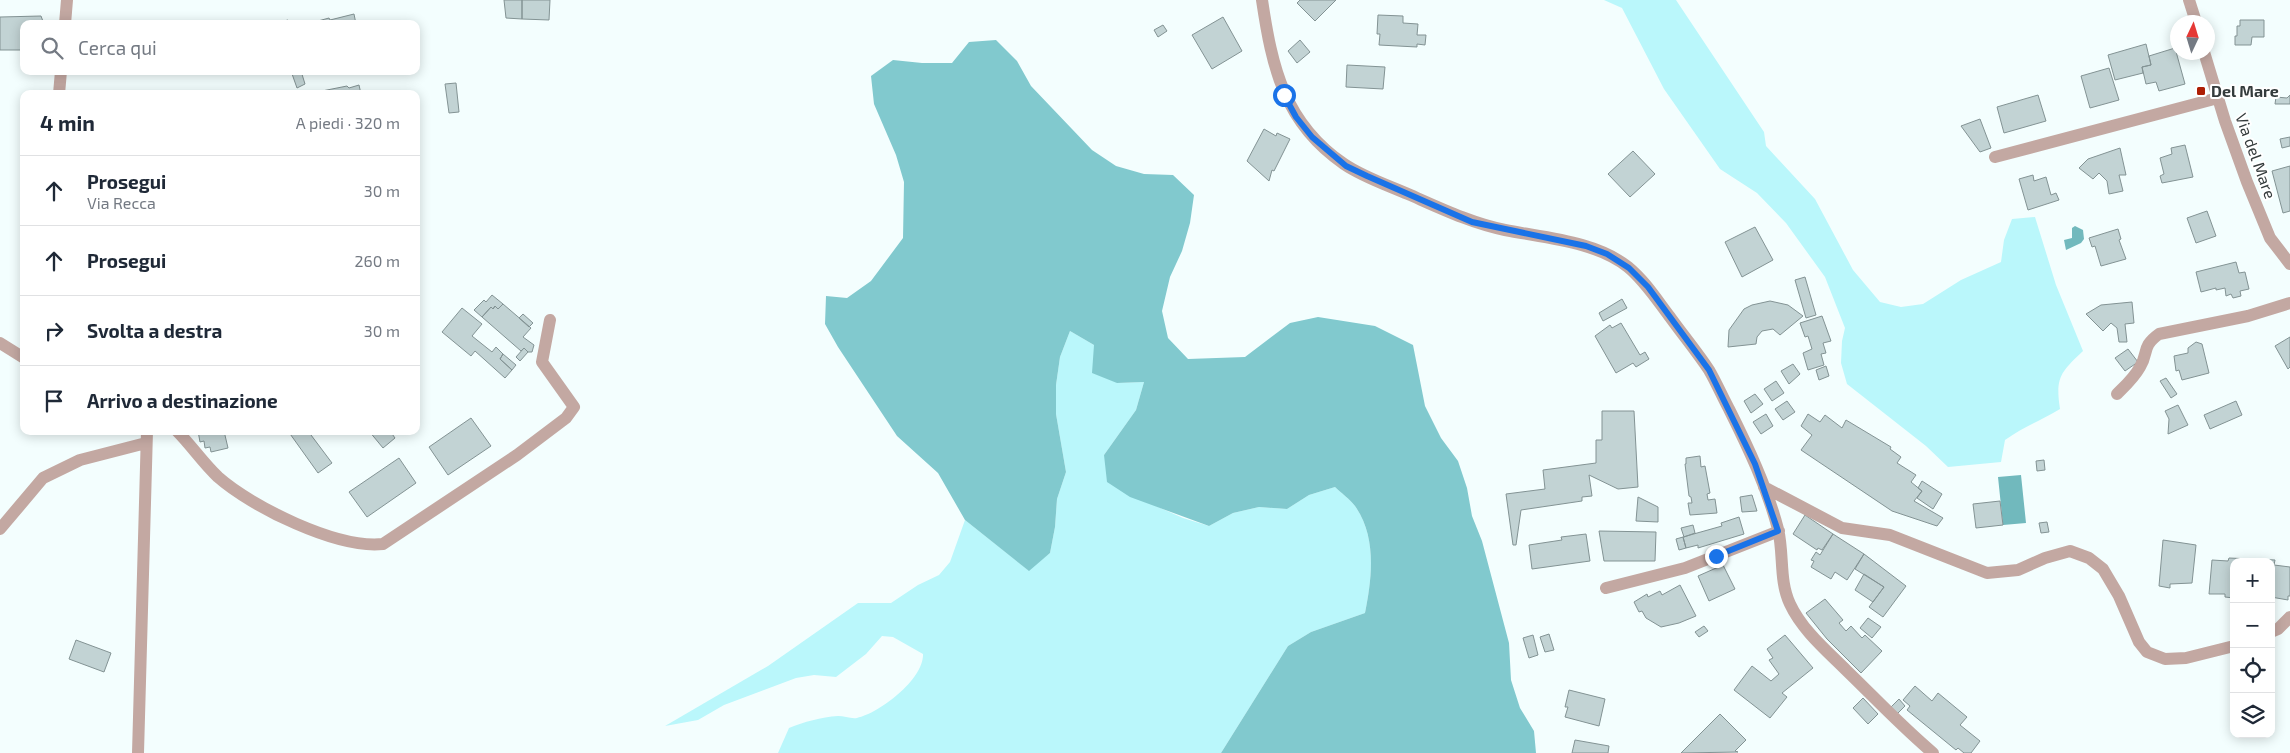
<!DOCTYPE html>
<html lang="it">
<meta charset="utf-8">
<style>
body{margin:0;font-family:"Exo 2",sans-serif;background:#f6f6f7;color:#1f2937}
.controls{position:absolute;right:15px;bottom:15px;display:grid;overflow:hidden;border-radius:10px;box-shadow:0 2px 12px #0003}
.controls button{width:45px;height:45px;display:grid;place-items:center;padding:0;border:0;border-bottom:1px solid #e0e1e3;background:#fff;color:#1f2937;font:25px sans-serif}
.compass{position:absolute;left:2170px;top:15px;width:45px;height:45px;border-radius:50%;background:#fff;box-shadow:0 2px 12px #0003;rotate:4deg}
.stop{position:absolute;width:15px;height:15px;margin:-11px;border:4px solid #1a73e8;border-radius:50%;background:#fff}
.stop.end{background:#1a73e8;border-color:#fff;box-shadow:0 1px 5px #0008}
.list{margin:0;padding:0;list-style:none}
h2{display:flex;justify-content:space-between;align-items:center;height:65px;margin:0;padding:0 20px;font-size:21px}
h2 small{font-size:16px;font-weight:400;color:#747a83}
.list li{display:grid;grid-template-columns:32px 1fr auto;gap:15px;align-items:center;box-sizing:border-box;height:70px;padding:0 20px;border-top:1px solid #e0e1e3}
.list b{display:block;font-size:19px;white-space:nowrap}
.list p{margin:0;font-size:16px;white-space:nowrap;color:#747a83}
.list em{font-size:16px;font-style:normal;color:#747a83}
.icon{flex:none;width:28px;height:28px;fill:none;stroke:currentColor;stroke-width:2;stroke-linecap:round;stroke-linejoin:round}
.map{position:relative;flex:none;width:2290px;height:753px;overflow:hidden}
.search{position:absolute;background:#fff;box-shadow:0 2px 12px #0003;left:20px;top:20px;width:400px;height:55px;display:flex;align-items:center;gap:12px;box-sizing:border-box;padding:0 18px;border-radius:10px;color:#747a83;font-size:19px}
.panel{position:absolute;background:#fff;box-shadow:0 2px 12px #0003;left:20px;top:90px;width:400px;height:345px;border-radius:10px}
.map>svg:first-child{display:block}
.green{fill:#baf7fb}
.forest{fill:#81c9ce}
.water{fill:#71b9bd}
.building{fill:#c2d3d4;stroke:#839394}
.lines{fill:none;stroke-linecap:round;stroke-linejoin:round}
.minor{stroke:#c3a8a2;stroke-width:12}
.route{stroke:#1a73e8;stroke-width:6}
.poi-dot{fill:#ad1e04;stroke:#fff;stroke-width:2}
.labels{text-anchor:middle;stroke-width:4;stroke-linejoin:round;paint-order:stroke}
.poi-label{font-size:16px;font-weight:bold;fill:#343b3c;stroke:#fff;text-anchor:start}
.street-label{font-size:16px;fill:#343b3c;stroke:#fff}
</style>
<div class="map">
<svg width="2290" height="753" viewBox="0 0 2290 753">
<rect width="100%" height="100%" fill="#f3fefe"/>
<!-- green -->
<path class="green" d="M1604 0H1676L1764 132 1766 146 1815 199 1853 270 1880 302 1901 307 1923 304 1961 280 2001 262 2004 240 2012 219 2035 217 2056 285 2083 351C2061 372 2055 377 2060 409 2042 420 2023 427 2005 440L2001 462 1948 467 1926 446 1847 384 1841 363 1842 341 1845 328 1825 277 1786 223 1757 193 1720 169 1664 89 1622 8Z
M1070 331 1094 345 1117 383 1144 382 1136 410 1104 455 1156 506 1183 518 1209 526 1233 513 1259 507 1287 509 1309 495 1335 487C1341 493 1350 499 1355 506 1377 537 1372 578 1365 613L1311 632 1288 646 1221 753H778L789 728C804 722 821 717 838 716 844 716 851 719 857 718 880 713 924 679 923 654L893 637 882 636 866 654 836 677 814 675 796 678 724 705 698 720 665 726 768 666 858 603H891L918 585 939 575 950 562 965 520 1028 570 1050 553 1055 527 1057 499 1066 472 1056 414V385L1060 357Z"/>
<!-- forest -->
<path class="forest" d="M996 40 1017 61 1031 86 1092 150 1116 166 1144 174 1173 175 1194 195 1190 223 1182 251 1170 277 1162 311 1168 338 1188 359 1245 357 1290 323 1318 317 1375 326 1413 345 1425 406 1441 438 1458 461 1467 488 1472 516 1482 541 1509 643 1511 680 1520 708 1534 731 1536 753H1221L1288 646 1311 632 1365 613C1372 578 1377 537 1355 506 1350 499 1341 493 1335 487L1309 495 1287 509 1259 507 1233 513 1209 526 1130 497 1107 482 1104 455 1136 410 1144 382 1117 383 1092 373 1094 345 1070 331 1060 357 1056 385V414L1066 472 1057 499 1055 527 1050 553 1029 571 965 520 938 473 897 436 838 347 825 324 826 296 847 298 871 281 903 238 904 182 896 155 874 104 871 76 893 60 922 63H952L969 42Z"/>
<!-- water -->
<path class="water" d="M2075 226 2083 230 2084 239 2081 243 2066 250 2064 240 2072 238V228Z
M2021 475 2026 523 2003 525 1998 477Z"/>
<!-- building -->
<path class="building" d="M504 0H522V19L506 18Z
M522 0H550L549 20 522 19Z
M1300 0H1336L1315 21 1297 3Z
M354 14 356 24H307L329 18 330 20Z
M1378 15 1403 16V23L1418 24 1417 35H1426L1425 45 1417 44V47L1379 45 1380 34H1377Z
M41 16 44 24H24V50H0V17Z
M1223 17 1242 51 1212 69 1192 35Z
M288 20 289 24 276 23Z
M2240 20H2264V37H2252L2251 45H2235V36H2237V26H2240Z
M1163 25 1167 31 1158 37 1154 30Z
M1300 40 1310 52 1297 63 1288 51Z
M2146 44 2151 65 2142 67 2143 73 2115 80 2108 55Z
M2175 48 2185 84 2159 91 2156 82 2146 84 2142 67 2151 65 2149 56Z
M1347 65 1385 67 1383 89 1346 87Z
M2109 68 2119 100 2090 108 2081 76Z
M291 71H301L305 84 297 88Z
M456 83 459 112 449 113 445 84Z
M359 85 361 94 317 92 347 86 349 88Z
M2038 95 2046 121 2004 133 1997 107Z
M2290 95V104H2275L2276 97 2287 98Z
M1980 119 1991 148 1980 152 1961 126Z
M1264 129 1276 136 1277 133 1290 139 1274 171 1272 170 1269 181 1247 161Z
M2290 137V146L2282 148 2280 139Z
M2185 145 2193 177 2162 183 2160 176 2164 174 2160 158 2172 154 2171 148Z
M2120 148 2126 175H2119L2123 191 2109 194 2107 181 2099 173 2093 179 2079 168 2088 159Z
M1633 151 1655 174 1630 197 1608 174Z
M2290 166V211L2283 213 2272 171Z
M2033 175 2034 181 2046 177 2051 195 2056 193 2059 200 2028 210 2019 179Z
M2207 211 2216 236 2196 243 2187 218Z
M1755 227 1773 260 1742 277 1725 242Z
M2118 229 2121 239 2119 240 2126 259 2101 266 2095 246 2092 247 2089 238Z
M2236 262 2239 273 2245 272 2249 289 2240 291 2241 296 2233 298 2231 294 2226 296 2225 288 2216 290V288L2201 292 2196 272Z
M1805 277 1816 315 1806 318 1795 280Z
M492 295 503 304 498 309 495 306 493 309 491 307 482 317 474 310 484 300 486 302Z
M1622 299 1627 308 1603 321 1599 313Z
M1770 301 1788 305 1803 316 1780 335 1773 329 1762 331 1757 337 1756 344 1728 347 1729 330 1744 309 1752 305Z
M2132 302 2134 323 2125 324 2127 342H2119L2117 328 2111 323 2103 331 2086 314 2101 305Z
M503 304 531 328 523 337 534 345 532 352H528L524 348 521 351 482 317 491 307 493 309 495 306 498 309Z
M462 308 482 324 472 336 492 352 496 347 503 354 500 359 512 370 505 378 475 351 471 356 442 332Z
M523 314 533 323 529 327 519 318Z
M1822 316 1831 341 1823 343 1826 353 1821 354 1824 365 1808 370 1803 353 1812 349 1808 336 1805 337 1800 323Z
M1621 323 1640 355 1645 352 1649 359 1636 367 1633 363 1616 373 1595 336 1610 325 1612 328Z
M2290 337V367L2288 369 2275 346Z
M2196 342 2202 344 2209 373 2182 380 2179 370 2176 371 2174 356 2188 353V348Z
M524 348 528 352 520 361 516 357Z
M2128 349 2138 362 2125 371 2115 358Z
M503 354 516 365 512 370 500 359Z
M1793 364 1800 374 1789 384 1781 371Z
M1826 366 1829 376 1819 380 1816 370Z
M2166 378 2177 394 2171 398 2160 381Z
M1776 381 1784 393 1772 401 1764 389Z
M1755 394 1763 404 1751 413 1744 401Z
M1787 401 1795 412 1783 420 1775 409Z
M2236 401 2242 415 2210 429 2204 415Z
M2178 405 2188 425 2168 434 2169 419 2165 411Z
M1602 411H1634L1638 487 1618 489 1589 475 1592 496 1582 497V501L1521 510 1516 545H1513L1506 494 1545 489 1543 470 1596 463V440H1602Z
M1766 414 1773 426 1761 434 1753 422Z
M1808 414 1820 422 1825 415 1842 428 1846 420 1891 447 1890 449 1901 457 1897 463 1916 475 1911 482 1922 491 1914 501 1943 518 1937 526 1892 511 1801 450 1812 435 1801 426Z
M471 418 491 446 448 475 429 447Z
M198 431H224L228 448 211 452 210 447 205 448 204 441 200 442Z
M288 431H308L332 463 318 473Z
M369 431H390L395 438 383 448Z
M1700 456 1701 467 1705 466 1710 493 1707 494 1708 500 1715 499 1717 513 1690 515 1688 503H1692L1691 497 1689 496 1685 464H1686V458Z
M399 458 416 483 367 517 349 492Z
M2044 460 2045 470 2037 471 2036 461Z
M1922 481 1942 494 1933 509 1917 498 1922 491 1918 488Z
M1752 495 1757 511 1742 512 1740 497Z
M1638 497 1658 507V522L1636 521Z
M2000 501 2003 525 1976 528 1973 504Z
M1805 515 1833 534 1822 550 1818 548 1817 550 1793 534Z
M1739 517 1744 534 1698 548V545L1686 548 1683 537 1722 526 1721 523Z
M2047 522 2049 532 2041 533 2039 523Z
M1693 525 1695 533 1684 537 1681 528Z
M1599 531 1656 532 1655 561H1604Z
M1586 534 1590 561 1532 569 1529 545 1562 540 1561 537Z
M1833 534 1864 554 1847 580 1835 572 1831 579 1811 567 1814 561 1811 560 1816 552 1820 555Z
M1683 537 1686 548 1679 550 1676 539Z
M2163 540 2196 545 2192 583 2170 584V588L2159 586Z
M1864 554 1906 586 1883 617 1869 607 1884 587 1855 569Z
M2229 558 2275 560 2274 565 2290 567V596H2288V600L2271 597V562H2234V598L2225 597V594H2209L2212 560 2228 561Z
M1723 565 1735 589 1709 601 1698 576Z
M1864 574 1884 587 1873 602 1855 590Z
M1680 585 1696 616 1679 623 1661 627 1646 618 1642 611 1639 612 1634 602 1647 594 1648 597 1660 591 1662 595Z
M1825 599 1843 620 1839 623 1846 631 1851 626 1862 638 1865 635 1882 651 1861 673 1827 639 1806 613Z
M1868 618 1881 627 1872 638 1860 628Z
M1704 626 1708 631 1699 637 1695 632Z
M1549 634 1554 650 1545 652 1540 637Z
M1533 635 1538 655 1529 658 1523 638Z
M1785 635 1813 668 1782 693 1787 697 1770 718 1734 690 1752 666 1771 681 1779 674 1769 660 1773 658 1767 649Z
M76 640 111 653 104 672 69 659Z
M1915 686 1932 701 1938 693 1967 717 1960 725 1980 741 1971 753H1964L1958 748 1956 750 1907 710 1910 706 1903 700Z
M1569 690 1605 699 1599 726 1565 717 1568 707H1565Z
M1863 698 1878 714 1868 724 1853 708Z
M1899 699 1905 706 1897 714 1891 707Z
M1720 714 1746 740 1735 751 1738 752 1681 753Z
M1575 740 1609 746 1608 753H1572Z"/>
<g class="lines">
<!-- minor -->
<path class="minor" d="M1262 0C1272 67 1284 123 1344 164 1363 177 1387 185 1408 194 1440 208 1471 223 1505 230 1545 238 1595 241 1628 267 1645 281 1657 300 1670 317 1683 335 1697 352 1709 370 1716 382 1722 396 1729 409 1748 447 1767 487 1778 529 1784 554 1779 581 1790 604 1802 630 1827 651 1846 670 1875 698 1902 727 1933 753
M2189 0 2196 22
M65 24 67 0
M2204 52 2225 121 2247 182 2270 238 2290 264
M59 94 61 71
M1995 157 2218 98
M0 343 24 358
M2117 394C2125 386 2134 378 2140 367 2149 352 2141 347 2159 334L2248 316 2290 303
M177 431C191 445 203 463 218 477 252 507 337 549 383 544L517 455 566 418 574 407 542 362 550 320
M1764 487 1842 528 1890 535 1987 573 2018 570 2045 558 2070 551 2089 558 2103 569 2119 596 2139 642 2147 652 2165 659 2186 658 2234 646
M0 529 43 478 80 460 146 443
M1606 588 1685 568 1779 531
M2271 632 2278 629 2290 617
M138 753 147 431"/>
</g>
<g class="lines">
<!-- route -->
<path class="route" d="M1284 95 1296 117 1312 137 1346 166 1367 176 1472 222 1586 246 1607 254 1629 268 1648 287 1709 370 1755 464 1778 531 1716 556"/>
</g>
<!-- markers -->
<rect class="poi-dot" x="2196" y="86" width="10" height="10" rx="2.5"/>
<g class="labels">
<!-- poi labels -->
<g class="poi-label">
<text x="2211" y="97">Del Mare</text>
</g>
<!-- street labels -->
<g class="street-label">
<text transform="translate(2256 156) rotate(70)" y="6">Via del Mare</text>
</g>
</g>
</svg>
<div class="controls">
<button>+</button>
<button>−</button>
<button><svg class="icon" aria-label="locate" viewBox="0 0 24 24"><circle cx="12" cy="12" r="6"/><path d="M12 2v4M12 18v4M2 12h4M18 12h4"/></svg></button>
<button><svg class="icon" aria-label="layers" viewBox="0 0 24 24"><path d="M12 4l9 5-9 5-9-5zM3 14l9 5 9-5"/></svg></button>
</div>
<svg class="compass" viewBox="-18 -18 36 36"><path d="M0-13l5 13h-10z" fill="#e53935"/><path d="M0 13l5-13h-10z" fill="#747a83"/></svg>
<div class="stop" style="left:1284px;top:95px"></div>
<div class="stop end" style="left:1716px;top:556px"></div>
<div class="search"><svg class="icon" aria-label="search" viewBox="0 0 24 24"><circle cx="10" cy="10" r="6"/><path d="M15 15l6 6"/></svg>Cerca qui</div>
<section class="panel">
<h2>4 min<small>A piedi · 320 m</small></h2>
<ul class="list">
<li><svg class="icon" aria-label="ahead" viewBox="0 0 24 24"><path d="M12 20V5M6 11l6-6 6 6"/></svg><div><b>Prosegui</b><p>Via Recca</p></div><em>30 m</em></li>
<li><svg class="icon" aria-label="ahead" viewBox="0 0 24 24"><path d="M12 20V5M6 11l6-6 6 6"/></svg><div><b>Prosegui</b></div><em>260 m</em></li>
<li><svg class="icon" aria-label="right" viewBox="0 0 24 24"><path d="M7 20v-9h11M14 6l5 5-5 5"/></svg><div><b>Svolta a destra</b></div><em>30 m</em></li>
<li><svg class="icon" aria-label="arrive" viewBox="0 0 24 24"><path d="M6 21V4h12l-3 4 3 4H6"/></svg><div><b>Arrivo a destinazione</b></div></li>
</ul>
</section>
</div>
